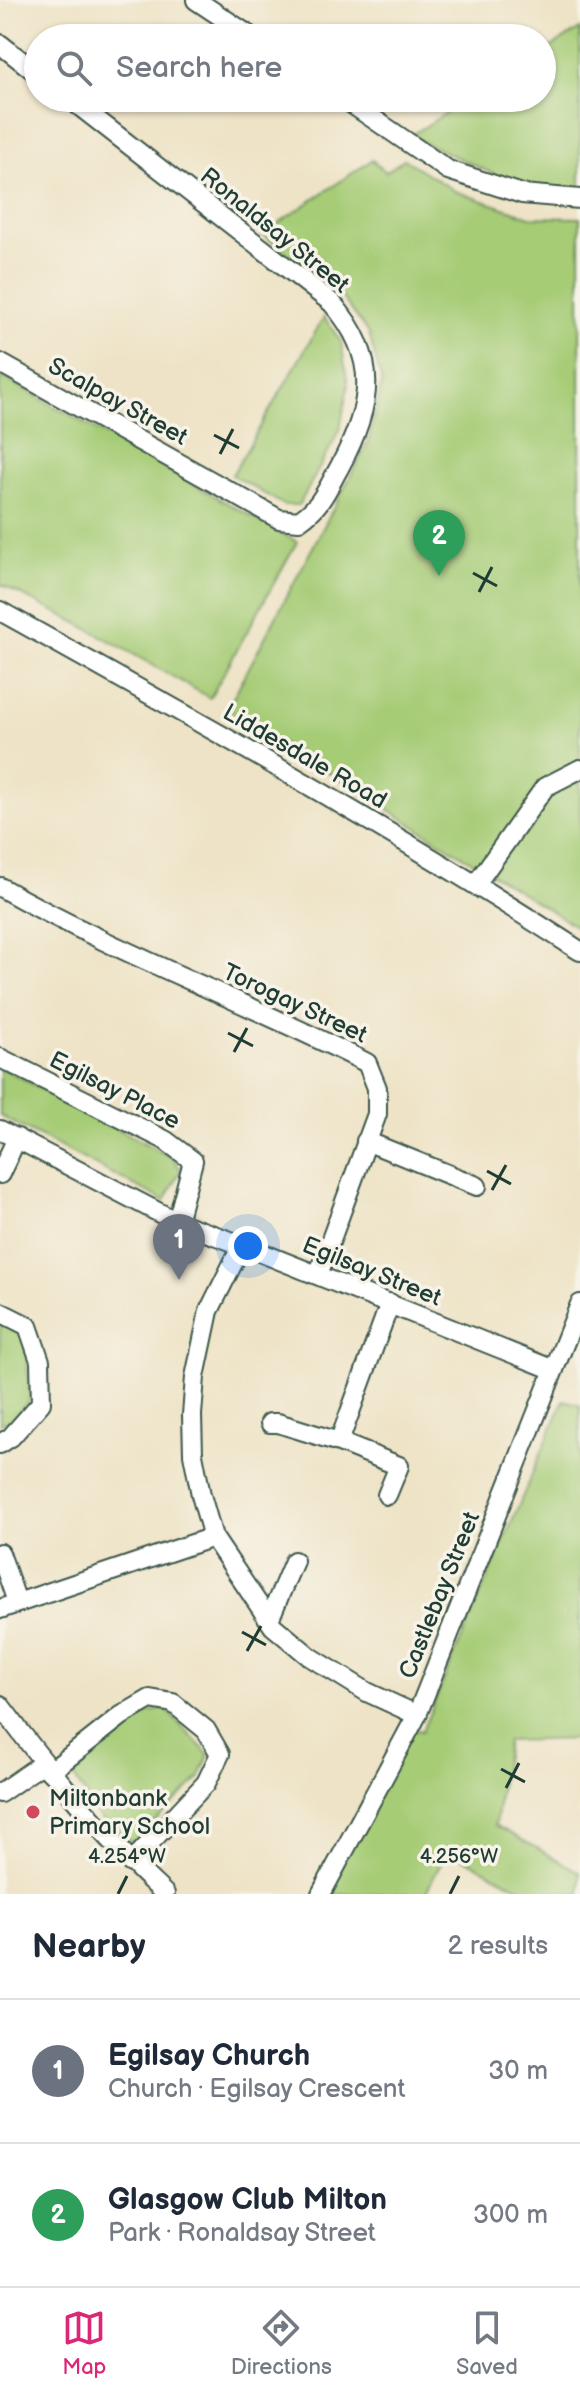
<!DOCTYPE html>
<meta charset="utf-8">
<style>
body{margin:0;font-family:"Balsamiq Sans",sans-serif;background:#f2f2f3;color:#1f2937}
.you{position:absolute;left:248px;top:1246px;width:28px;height:28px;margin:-20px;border:6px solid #fff;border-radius:50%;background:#1a73e8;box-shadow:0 0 0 12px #1a73e833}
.badge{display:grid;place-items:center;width:52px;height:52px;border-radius:50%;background:#db2777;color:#fff;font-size:26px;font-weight:700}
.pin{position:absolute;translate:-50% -66px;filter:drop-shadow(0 2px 4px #0008)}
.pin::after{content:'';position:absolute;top:42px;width:28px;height:24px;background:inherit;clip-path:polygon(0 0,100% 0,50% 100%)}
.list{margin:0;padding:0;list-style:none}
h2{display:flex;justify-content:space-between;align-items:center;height:104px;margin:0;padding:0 32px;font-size:34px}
h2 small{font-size:26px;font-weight:400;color:#747a83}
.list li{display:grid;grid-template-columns:52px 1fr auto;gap:24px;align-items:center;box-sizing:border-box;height:144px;padding:0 32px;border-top:2px solid #e0e1e3}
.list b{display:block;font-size:30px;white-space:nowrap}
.list p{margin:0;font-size:26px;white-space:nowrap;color:#747a83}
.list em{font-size:26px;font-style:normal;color:#747a83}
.icon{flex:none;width:44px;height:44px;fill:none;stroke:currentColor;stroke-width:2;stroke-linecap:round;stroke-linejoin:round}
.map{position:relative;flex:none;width:580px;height:1894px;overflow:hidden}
.search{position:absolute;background:#fff;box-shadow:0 2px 6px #0004;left:24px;right:24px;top:24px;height:88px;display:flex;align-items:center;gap:20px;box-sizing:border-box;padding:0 28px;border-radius:44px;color:#747a83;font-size:30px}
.sheet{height:392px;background:#fff}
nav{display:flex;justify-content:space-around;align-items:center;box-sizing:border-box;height:112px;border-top:2px solid #e0e1e3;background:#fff;font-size:22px;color:#747a83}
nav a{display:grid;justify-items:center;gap:4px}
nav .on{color:#db2777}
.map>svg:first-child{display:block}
.green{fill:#a6cc76;stroke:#628455;stroke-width:2}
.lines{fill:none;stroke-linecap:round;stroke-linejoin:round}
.minor-casing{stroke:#3e564a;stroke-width:22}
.minor{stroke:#fff;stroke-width:18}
.ticks{fill:none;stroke:#1f3d34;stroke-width:3}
.poi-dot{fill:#d1495b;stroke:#f7f3e8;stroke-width:3}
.labels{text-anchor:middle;stroke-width:7;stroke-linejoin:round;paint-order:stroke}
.street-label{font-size:24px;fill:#1f3d34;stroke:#f7f3e8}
.poi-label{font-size:24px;fill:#1f3d34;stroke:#f7f3e8;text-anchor:start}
.ticks-label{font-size:20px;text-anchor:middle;fill:#1f3d34;stroke:#f7f3e8;stroke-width:7;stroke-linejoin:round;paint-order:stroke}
</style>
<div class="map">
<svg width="580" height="1894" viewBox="0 0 580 1894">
<rect width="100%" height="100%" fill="#f7f3e8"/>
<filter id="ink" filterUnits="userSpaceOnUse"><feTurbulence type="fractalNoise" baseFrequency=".0125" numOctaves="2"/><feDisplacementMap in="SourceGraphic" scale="16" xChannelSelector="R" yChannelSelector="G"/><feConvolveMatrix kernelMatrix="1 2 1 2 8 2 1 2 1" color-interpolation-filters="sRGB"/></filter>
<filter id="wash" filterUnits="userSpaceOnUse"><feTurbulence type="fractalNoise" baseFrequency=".006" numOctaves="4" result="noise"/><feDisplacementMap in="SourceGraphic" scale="32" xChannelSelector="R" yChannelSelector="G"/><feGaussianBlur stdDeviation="1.8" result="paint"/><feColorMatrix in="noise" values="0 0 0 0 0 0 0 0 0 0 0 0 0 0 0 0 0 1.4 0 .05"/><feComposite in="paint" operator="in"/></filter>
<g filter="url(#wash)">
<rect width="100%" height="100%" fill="#eee3c6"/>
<!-- green -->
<path class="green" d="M580 29V191L518 185 410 136 470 98H542V53Z
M404 159 455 191 530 217 580 218V929L227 709 368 443 382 383 369 334 338 292 262 234 372 160 386 172Z
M324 317 341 342 348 385 340 430 299 505H284L232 475Z
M0 376 297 542 210 698 91 630 0 584Z
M0 1067 173 1158 181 1170 165 1201 0 1116Z
M0 1318 24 1331 30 1399 12 1420 0 1424Z
M564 1400 580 1405V1739L507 1741 495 1825 580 1872V1894H531L448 1850 425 1894H315L402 1727 422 1731Z
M164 1708 209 1755 199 1779 133 1843 99 1817 73 1775 135 1717Z"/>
</g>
<g filter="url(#ink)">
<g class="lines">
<defs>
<path id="minor" d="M196 0 253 38
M0 44 38 74
M343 98 448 170 522 194 580 199
M0 363 279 519 299 521C322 505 326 491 339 468 372 407 381 359 332 303L69 98
M0 611C196 720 392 829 580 951
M476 884 545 787 580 769
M0 887C118 954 246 1001 367 1063L377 1088V1114L318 1275
M0 1058 165 1140 193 1161 177 1222
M0 1130 177 1222 242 1245 554 1370
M366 1141 477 1186
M0 1174 17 1138
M242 1245 209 1311 195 1377 192 1415 193 1454 201 1495 213 1537 273 1626 309 1656 367 1692 417 1715
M0 1312 28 1326 40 1361 41 1403 11 1437 0 1444
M270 1423H278L339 1442
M387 1495 399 1466 339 1442 390 1303
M0 1553 17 1602
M0 1609 213 1537
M269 1620 294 1561
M0 1705C50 1772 103 1837 165 1894
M50 1772 121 1716 150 1699 173 1703 206 1730 220 1754 206 1783 131 1863
M0 1793 43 1763
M321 1894 417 1715 580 1304"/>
</defs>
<!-- minor casing -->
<use href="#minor" class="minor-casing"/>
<!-- minor -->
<use href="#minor" class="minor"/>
</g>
</g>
<!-- ticks -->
<path class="ticks" d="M214 435 239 448M220 454 233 429M473 573 497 586M479 592 492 567M228 1033 253 1046M234 1052 247 1028M487 1171 511 1184M492 1190 506 1165M242 1632 266 1645M247 1651 261 1626M501 1769 525 1782M506 1788 519 1763M118 1894 127 1876M450 1894 459 1876"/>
<!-- markers -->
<circle class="poi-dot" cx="33" cy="1812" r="8"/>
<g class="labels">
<!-- street labels -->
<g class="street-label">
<text transform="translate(275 230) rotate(39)" y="8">Ronaldsay Street</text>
<text transform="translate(118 401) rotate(29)" y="8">Scalpay Street</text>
<text transform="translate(305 756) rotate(30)" y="8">Liddesdale Road</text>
<text transform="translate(295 1003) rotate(25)" y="8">Torogay Street</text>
<text transform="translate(115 1090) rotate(27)" y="8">Egilsay Place</text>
<text transform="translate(372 1271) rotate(22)" y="8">Egilsay Street</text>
<text transform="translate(439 1595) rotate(-68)" y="8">Castlebay Street</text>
</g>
<!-- poi labels -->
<g class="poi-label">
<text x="49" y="1806">Miltonbank<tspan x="49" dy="28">Primary School</tspan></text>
</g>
</g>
<g class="ticks-label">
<text x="127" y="1863">4.254°W</text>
<text x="459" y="1863">4.256°W</text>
</g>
</svg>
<div class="you"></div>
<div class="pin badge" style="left:179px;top:1280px;background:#6b7280">1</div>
<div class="pin badge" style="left:439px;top:576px;background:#2e9e5b">2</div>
<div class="search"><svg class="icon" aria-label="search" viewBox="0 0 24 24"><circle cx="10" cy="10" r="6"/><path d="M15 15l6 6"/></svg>Search here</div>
</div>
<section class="sheet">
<h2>Nearby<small>2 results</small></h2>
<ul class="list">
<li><span class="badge" style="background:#6b7280">1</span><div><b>Egilsay Church</b><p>Church · Egilsay Crescent</p></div><em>30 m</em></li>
<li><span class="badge" style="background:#2e9e5b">2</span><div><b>Glasgow Club Milton</b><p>Park · Ronaldsay Street</p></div><em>300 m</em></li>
</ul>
</section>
<nav>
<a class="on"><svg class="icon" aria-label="map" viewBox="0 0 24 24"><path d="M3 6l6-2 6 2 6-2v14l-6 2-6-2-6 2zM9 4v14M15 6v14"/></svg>Map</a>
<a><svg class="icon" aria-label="directions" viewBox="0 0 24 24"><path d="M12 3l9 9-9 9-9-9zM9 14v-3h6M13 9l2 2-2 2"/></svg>Directions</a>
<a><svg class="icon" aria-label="saved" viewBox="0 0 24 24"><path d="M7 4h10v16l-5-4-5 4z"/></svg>Saved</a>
</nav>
